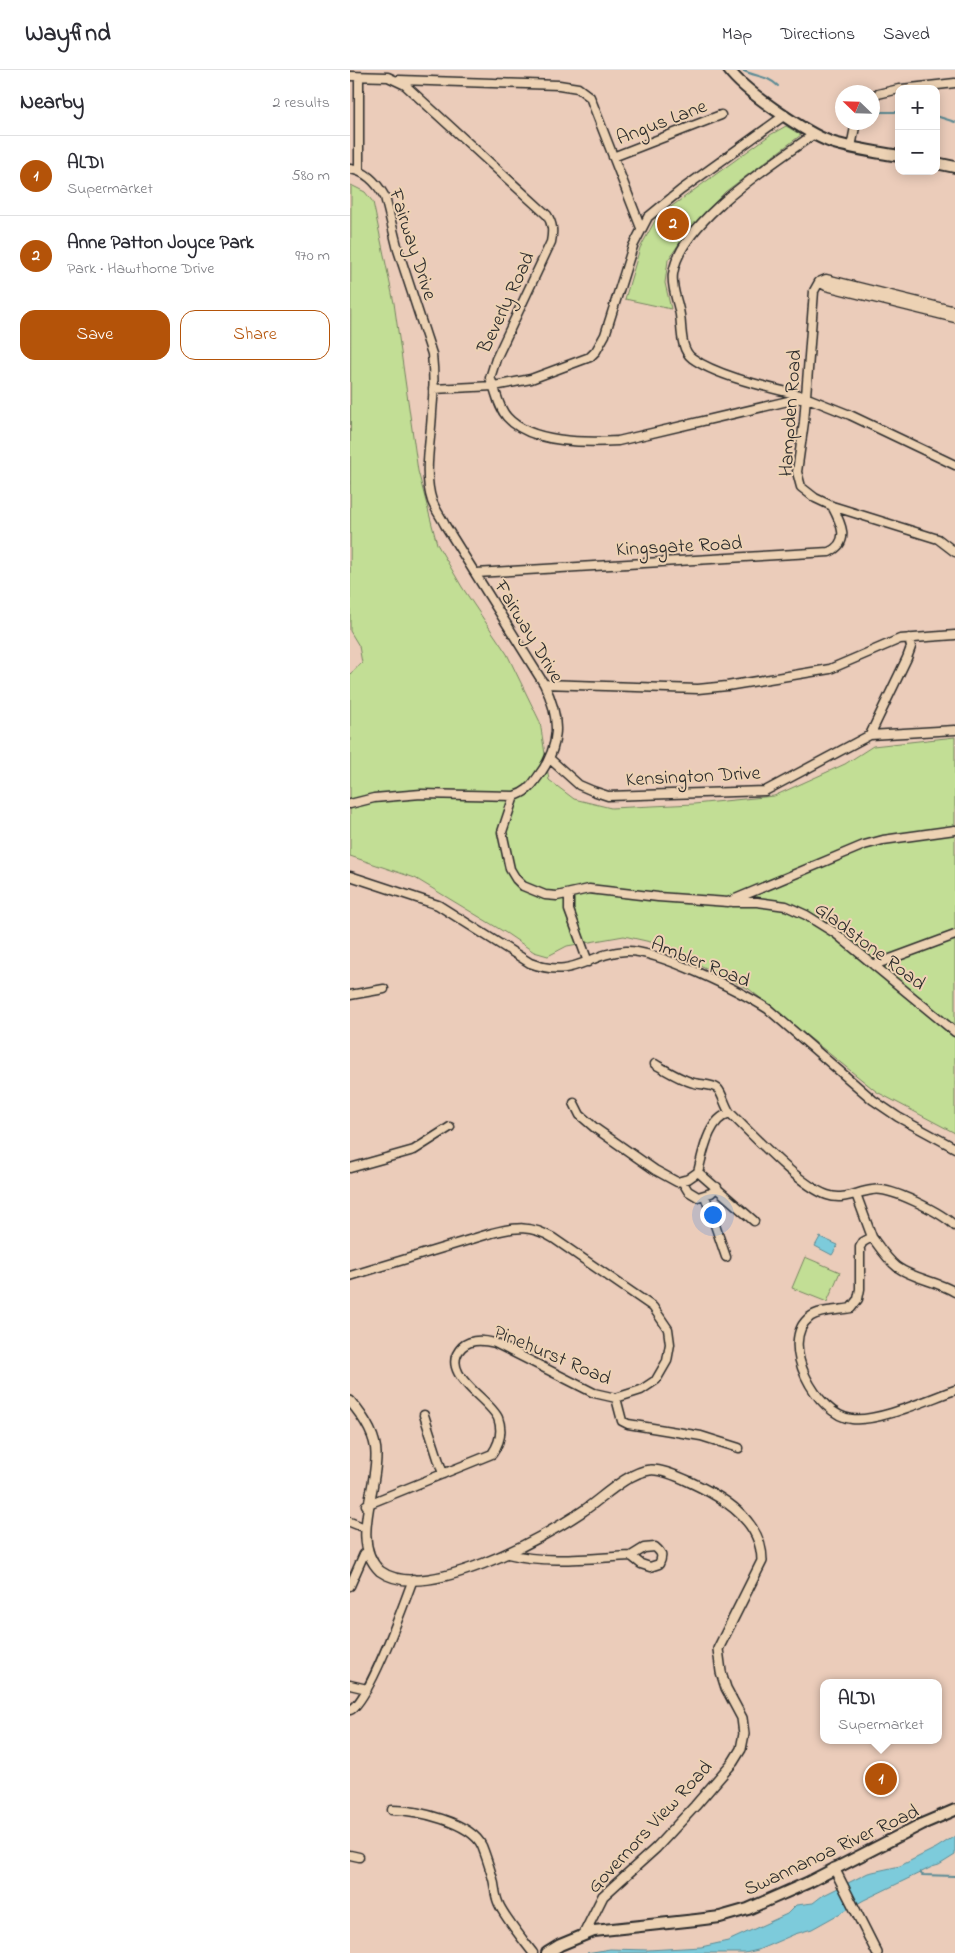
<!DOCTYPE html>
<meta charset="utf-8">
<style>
body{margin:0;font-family:"Indie Flower",sans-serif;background:#f7f7f7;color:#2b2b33}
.controls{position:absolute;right:15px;top:15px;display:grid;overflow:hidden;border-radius:10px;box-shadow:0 2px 12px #0003}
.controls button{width:45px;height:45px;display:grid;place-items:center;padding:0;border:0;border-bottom:1px solid #e1e1e2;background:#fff;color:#2b2b33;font:25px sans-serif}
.compass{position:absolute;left:485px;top:15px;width:45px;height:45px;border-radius:50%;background:#fff;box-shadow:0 2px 12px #0003;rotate:293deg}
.you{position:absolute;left:362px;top:1144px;width:18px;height:18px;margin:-12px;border:4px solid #fff;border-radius:50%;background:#1a73e8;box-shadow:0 0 0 8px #1a73e833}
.badge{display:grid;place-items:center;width:32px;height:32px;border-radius:50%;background:#b45309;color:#fff;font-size:16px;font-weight:700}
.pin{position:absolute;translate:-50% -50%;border:2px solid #fff;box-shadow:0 1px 5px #0006}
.popup{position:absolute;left:470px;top:1609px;width:122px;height:65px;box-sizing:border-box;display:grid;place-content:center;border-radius:10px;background:#fff;filter:drop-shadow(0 1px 4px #0005);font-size:16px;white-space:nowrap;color:#7c7c81}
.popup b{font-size:19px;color:#2b2b33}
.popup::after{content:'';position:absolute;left:50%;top:100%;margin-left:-10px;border:10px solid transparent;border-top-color:#fff}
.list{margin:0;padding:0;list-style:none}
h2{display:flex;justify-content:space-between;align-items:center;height:65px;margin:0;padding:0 20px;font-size:21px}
h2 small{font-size:16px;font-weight:400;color:#7c7c81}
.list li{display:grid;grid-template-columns:32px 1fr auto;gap:15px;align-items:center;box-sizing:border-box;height:80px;padding:0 20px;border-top:1px solid #e1e1e2}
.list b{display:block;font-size:19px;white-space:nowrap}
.list p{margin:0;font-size:16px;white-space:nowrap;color:#7c7c81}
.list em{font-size:16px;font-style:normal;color:#7c7c81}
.actions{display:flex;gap:10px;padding:15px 20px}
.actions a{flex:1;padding:11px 0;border:1px solid #b45309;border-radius:15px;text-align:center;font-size:18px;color:#b45309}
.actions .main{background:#b45309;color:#fff}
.map{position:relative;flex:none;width:605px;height:1883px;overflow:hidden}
header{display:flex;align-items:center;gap:30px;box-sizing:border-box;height:70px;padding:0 25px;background:#fff;border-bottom:1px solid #e1e1e2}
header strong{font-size:24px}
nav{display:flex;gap:28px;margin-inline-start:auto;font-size:18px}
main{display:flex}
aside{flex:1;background:#fff}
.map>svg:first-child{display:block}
.green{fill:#c2de95;stroke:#768460}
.water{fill:#7dcbdb;stroke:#5c8b95}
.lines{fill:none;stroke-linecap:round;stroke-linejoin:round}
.stream{stroke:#5c8b95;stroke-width:2}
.minor-casing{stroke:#2b2b2b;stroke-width:11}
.tertiary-casing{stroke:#2b2b2b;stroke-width:12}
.secondary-casing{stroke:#2b2b2b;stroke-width:14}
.minor{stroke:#edd2b4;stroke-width:8}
.tertiary{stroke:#edd2b4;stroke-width:9}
.secondary{stroke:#edd2b4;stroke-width:10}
.labels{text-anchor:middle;stroke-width:4;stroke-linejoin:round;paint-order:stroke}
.street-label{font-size:20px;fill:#2b2b2b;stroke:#edd2b4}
</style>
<header>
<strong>Wayfind</strong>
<nav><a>Map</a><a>Directions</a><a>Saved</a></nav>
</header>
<main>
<aside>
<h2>Nearby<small>2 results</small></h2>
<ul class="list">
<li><span class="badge">1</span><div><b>ALDI</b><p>Supermarket</p></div><em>580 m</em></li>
<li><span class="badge">2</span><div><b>Anne Patton Joyce Park</b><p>Park · Hawthorne Drive</p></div><em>970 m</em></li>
</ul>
<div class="actions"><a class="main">Save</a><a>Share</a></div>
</aside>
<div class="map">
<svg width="605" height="1883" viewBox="0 0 605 1883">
<rect width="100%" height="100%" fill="#ebccba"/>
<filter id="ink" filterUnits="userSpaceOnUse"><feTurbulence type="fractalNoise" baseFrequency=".02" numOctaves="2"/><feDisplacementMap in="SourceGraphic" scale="10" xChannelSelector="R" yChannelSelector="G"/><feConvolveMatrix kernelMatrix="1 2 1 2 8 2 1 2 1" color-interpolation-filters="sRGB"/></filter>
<g filter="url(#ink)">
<!-- green -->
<path class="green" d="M436 56 451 65 375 122 337 162 318 190 315 213 321 239 275 229 290 178 307 147 420 65Z
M1 115 15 122 23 132 44 233 68 401 87 474 112 517 157 584 190 652 199 710 224 729 261 738 344 734 424 726 495 694 523 676 605 667V1063L527 1022 399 919 305 873 274 866 217 876 198 886 184 882 156 863 65 808 0 786V604L12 593 9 576 0 561Z
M455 1187 490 1202 477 1232 442 1218Z"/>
<!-- water -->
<path class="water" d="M470 1167 488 1175 482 1185 465 1176Z
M605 1766V1785L589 1795 582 1797 514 1830 462 1859 445 1864 408 1880 395 1883H237L260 1879 298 1880 351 1877 378 1871 437 1844 446 1835 463 1833 472 1826 518 1803 550 1796 586 1778Z"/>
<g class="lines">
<!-- stream -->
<path class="stream" d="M392 0C405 7 417 5 428 16
M526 42H549
M586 46 605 52
M570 1802 572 1805 605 1806"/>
<defs>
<path id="minor" d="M0 6 38 7 55 15 197 145C203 154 203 162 201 172L146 289 140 308C147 321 147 336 157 347 180 373 236 373 268 371L455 327 500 345 605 395
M49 10 209 15 228 18 240 27 291 158
M552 19 605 13
M522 27 528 24 549 19
M501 77 506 52
M263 87 371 45
M0 99C16 101 27 113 35 127L48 180 82 284C84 303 84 323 82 342 81 370 73 404 82 431 85 439 91 447 95 455L194 614C211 648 211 677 187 708 181 717 175 723 164 726L152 762 160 799 166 809 173 816 195 825 207 826 239 819 308 827 378 832 514 775 533 770 605 760
M9 100V7
M469 212 476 216 605 248
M605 241 476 209 469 212 464 221 454 352 447 402 451 417 465 428 482 436 588 469 605 482
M83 319 144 316 181 309 240 287 246 281 255 265 283 176 298 147 331 120 435 45
M453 326C422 318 368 307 342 288 330 279 332 258 330 245 328 231 321 218 323 204 330 151 423 94 464 64
M126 503 479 482C501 472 491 453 482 436
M194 614 348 619 377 616 480 599 550 569 605 565
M520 665 557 588 561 577 559 568
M200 689 229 715 243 721 258 726 415 721 520 665 605 660
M0 734 24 728 71 724 164 726
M0 806 88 835 180 893C225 910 237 883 276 881 308 880 390 921 418 939L523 1030 548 1047 605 1078
M219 824V840L238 892
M383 832H407L436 836 456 845 485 863 605 962
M524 895 605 865
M0 925 34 919
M305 994C317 1001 331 1010 344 1013 352 1015 362 1014 368 1019 372 1023 375 1036 380 1043 403 1065 449 1115 477 1125 494 1131 506 1122 522 1120 540 1116 592 1143 605 1156
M224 1033 230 1045 245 1058 305 1100 327 1112 338 1109 348 1102
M380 1043C358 1049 353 1083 348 1102L404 1151
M0 1098 64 1080 100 1057
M332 1111 338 1121 348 1127 361 1123 367 1117
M506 1124 522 1167
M355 1126 376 1187
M0 1206 142 1163C166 1157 181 1155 203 1168L303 1237 318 1259 320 1274 317 1291 306 1310 291 1320 266 1328 244 1323 145 1273C134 1270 121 1268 112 1277 87 1303 139 1328 148 1348 153 1361 149 1374 142 1384L16 1435
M605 1222C587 1211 564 1209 547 1197 537 1189 530 1178 522 1167L513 1172 510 1177V1219L508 1229 501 1238C489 1241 470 1239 460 1247 427 1272 467 1346 502 1349 529 1352 579 1329 605 1320
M266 1328 272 1351 278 1354 351 1366 389 1378
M74 1345 93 1404
M0 1452 10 1456
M158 1484C198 1494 240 1488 281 1486L291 1494 300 1497 309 1494C313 1486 312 1483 305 1477L294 1478 281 1486
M0 1516 14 1484
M0 1615 17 1619
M0 1640C18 1634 55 1531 63 1509
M42 1740C66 1740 121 1752 132 1776 136 1786 140 1799 143 1809 145 1817 145 1825 148 1832 152 1844 174 1871 183 1883
M0 1785 9 1787"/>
<path id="tertiary" d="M0 1331C12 1345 26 1365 26 1384 27 1422 0 1472 30 1501 75 1534 193 1468 233 1441 251 1429 278 1402 300 1400 317 1398 362 1422 376 1432 396 1446 412 1466 412 1491L368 1579 371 1602 376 1618 392 1648 394 1664 391 1679 383 1692 345 1736 306 1778 253 1826 234 1864
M484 1798 527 1883"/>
<path id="secondary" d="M379 0C394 21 456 63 481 72 503 79 526 82 549 86
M586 93 605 97
M197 1883 210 1875 244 1861 346 1850 370 1847 398 1839 457 1813 572 1754 605 1740"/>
</defs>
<!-- minor casing -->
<use href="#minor" class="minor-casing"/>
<!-- tertiary casing -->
<use href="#tertiary" class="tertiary-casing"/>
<!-- secondary casing -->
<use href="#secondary" class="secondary-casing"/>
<!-- minor -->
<use href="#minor" class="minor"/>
<!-- tertiary -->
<use href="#tertiary" class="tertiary"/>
<!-- secondary -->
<use href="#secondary" class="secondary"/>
</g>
</g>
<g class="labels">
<!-- street labels -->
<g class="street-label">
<text transform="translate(311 51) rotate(-21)" y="7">Angus Lane</text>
<text transform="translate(64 174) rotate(72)" y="7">Fairway Drive</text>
<text transform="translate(155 232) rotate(-65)" y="7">Beverly Road</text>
<text transform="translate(439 343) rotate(-86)" y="7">Hampden Road</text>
<text transform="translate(329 475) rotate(-3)" y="7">Kingsgate Road</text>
<text transform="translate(180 561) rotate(59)" y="7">Fairway Drive</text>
<text transform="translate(343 705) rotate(-3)" y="7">Kensington Drive</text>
<text transform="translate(521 875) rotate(37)" y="7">Gladstone Road</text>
<text transform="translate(351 891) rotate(22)" y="7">Ambler Road</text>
<text transform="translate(203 1284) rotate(23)" y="7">Pinehurst Road</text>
<text transform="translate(299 1756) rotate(-47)" y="7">Governors View Road</text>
<text transform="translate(481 1779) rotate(-25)" y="7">Swannanoa River Road</text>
</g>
</g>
</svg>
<div class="controls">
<button>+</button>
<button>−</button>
</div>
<svg class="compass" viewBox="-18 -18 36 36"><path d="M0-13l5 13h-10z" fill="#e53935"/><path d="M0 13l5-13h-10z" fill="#7c7c81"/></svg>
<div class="you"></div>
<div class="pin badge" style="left:531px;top:1709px">1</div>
<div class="popup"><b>ALDI</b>Supermarket</div>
<div class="pin badge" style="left:323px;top:154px">2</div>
</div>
</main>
